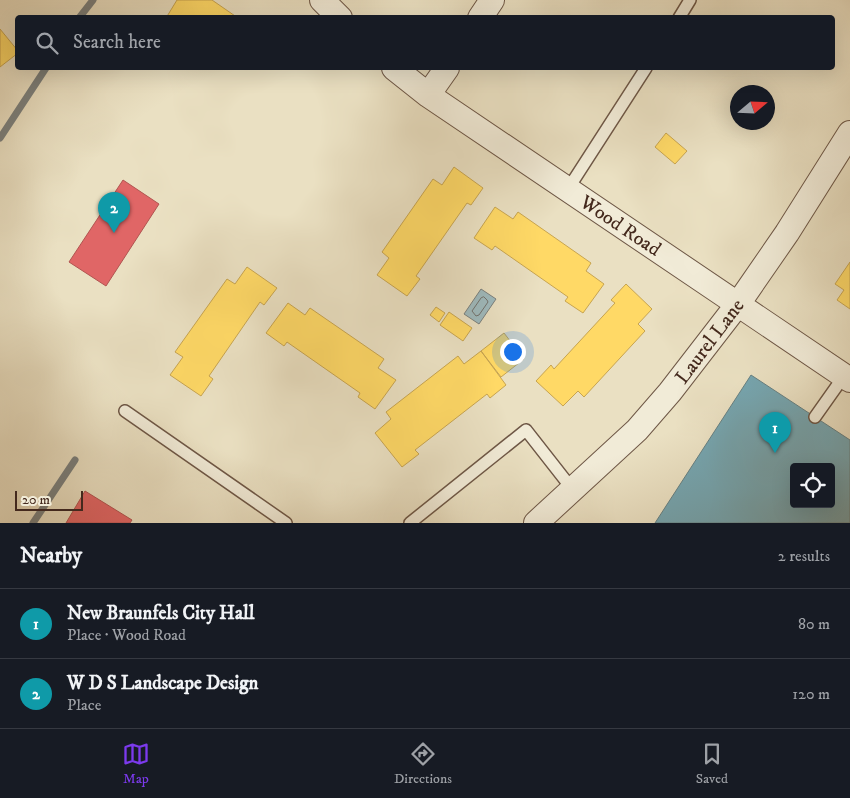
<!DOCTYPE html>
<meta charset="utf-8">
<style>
body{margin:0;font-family:"IM FELL DW Pica",serif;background:#242831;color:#f1f3f6}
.controls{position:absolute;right:15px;bottom:15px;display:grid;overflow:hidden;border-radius:5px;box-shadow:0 5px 20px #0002}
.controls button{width:45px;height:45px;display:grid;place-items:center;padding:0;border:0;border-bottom:1px solid #363941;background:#171b24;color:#f1f3f6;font:25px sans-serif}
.compass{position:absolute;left:730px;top:85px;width:45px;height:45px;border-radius:50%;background:#171b24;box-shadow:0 5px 20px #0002;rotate:71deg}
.scale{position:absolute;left:15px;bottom:12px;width:68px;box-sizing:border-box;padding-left:5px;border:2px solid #44291d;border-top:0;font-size:14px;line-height:18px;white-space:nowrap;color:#44291d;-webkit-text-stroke:4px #f1ebd7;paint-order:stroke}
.you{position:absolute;left:512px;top:351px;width:18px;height:18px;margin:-12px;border:4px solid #fff;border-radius:50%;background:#1a73e8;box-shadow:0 0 0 8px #1a73e833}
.badge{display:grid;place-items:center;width:32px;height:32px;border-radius:50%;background:#7c3aed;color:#fff;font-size:16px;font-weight:700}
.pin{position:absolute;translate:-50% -41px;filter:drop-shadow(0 1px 2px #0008)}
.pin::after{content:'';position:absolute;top:26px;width:18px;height:15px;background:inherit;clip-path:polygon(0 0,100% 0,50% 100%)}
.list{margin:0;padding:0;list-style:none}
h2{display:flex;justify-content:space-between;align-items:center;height:65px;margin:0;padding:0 20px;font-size:21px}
h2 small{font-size:16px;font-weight:400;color:#9ea1a6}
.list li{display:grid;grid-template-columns:32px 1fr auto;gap:15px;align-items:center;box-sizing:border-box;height:70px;padding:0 20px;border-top:1px solid #363941}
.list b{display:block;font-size:19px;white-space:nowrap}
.list p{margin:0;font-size:16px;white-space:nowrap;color:#9ea1a6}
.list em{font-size:16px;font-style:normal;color:#9ea1a6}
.icon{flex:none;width:28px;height:28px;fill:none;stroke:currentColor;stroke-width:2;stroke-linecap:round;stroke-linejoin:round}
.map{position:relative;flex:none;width:850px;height:523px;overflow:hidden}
.search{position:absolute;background:#171b24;box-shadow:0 5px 20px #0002;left:15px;right:15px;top:15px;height:55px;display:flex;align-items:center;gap:12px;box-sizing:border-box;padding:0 18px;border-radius:5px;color:#9ea1a6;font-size:19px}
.sheet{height:205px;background:#171b24}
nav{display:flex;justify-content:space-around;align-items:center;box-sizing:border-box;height:70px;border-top:1px solid #363941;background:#171b24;font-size:14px;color:#9ea1a6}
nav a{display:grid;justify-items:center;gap:2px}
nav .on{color:#7c3aed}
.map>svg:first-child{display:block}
.water{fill:#9ebabe;stroke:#7a807e}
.homes{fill:#ffd966;stroke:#c7a450}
.shops{fill:#e06666;stroke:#b15450}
.public{fill:#76a5af;stroke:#678083;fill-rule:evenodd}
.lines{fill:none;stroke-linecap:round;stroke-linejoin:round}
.shore{stroke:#71726e;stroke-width:1}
.stream{stroke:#7a807e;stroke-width:7}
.service-casing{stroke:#6e5746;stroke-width:14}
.minor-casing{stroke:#6e5746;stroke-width:26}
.service{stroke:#f1ebd7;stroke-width:11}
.minor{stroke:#f1ebd7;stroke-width:24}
.labels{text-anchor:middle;stroke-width:5;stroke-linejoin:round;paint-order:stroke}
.street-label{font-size:20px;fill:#44291d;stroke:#f1ebd7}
</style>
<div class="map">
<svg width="850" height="523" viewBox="0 0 850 523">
<rect width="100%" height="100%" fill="#eae0c2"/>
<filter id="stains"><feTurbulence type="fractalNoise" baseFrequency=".004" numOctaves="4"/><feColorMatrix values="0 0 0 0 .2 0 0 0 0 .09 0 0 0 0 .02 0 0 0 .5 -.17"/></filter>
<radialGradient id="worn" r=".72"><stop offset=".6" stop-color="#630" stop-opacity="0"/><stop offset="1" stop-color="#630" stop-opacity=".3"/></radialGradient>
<!-- water -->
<path class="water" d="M481 289 496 299 479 324 464 314Z"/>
<!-- homes -->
<path class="homes" d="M177 0H212L238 18H166Z
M0 29 18 51V53L0 67Z
M666 133 687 151 675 164 655 147Z
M454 167 483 188 471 205 467 203 416 276 420 279 407 296 377 275 389 258 382 252 433 179 442 185Z
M495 207 513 219 518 212 591 263 586 271 604 284 583 313 565 301 568 297 495 246 492 250 474 238Z
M850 262V309L837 300 844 290 835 284Z
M247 267 277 288 264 305 260 302 209 376 213 379 201 396 170 375 183 357 175 352 227 279 235 284Z
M626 284 652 309 638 324 645 331 584 397 578 391 563 406 536 381 551 365 554 369 615 303 611 300Z
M288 303 305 315 310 308 384 359 378 368 396 380 375 409 358 397 360 393 287 342 284 346 266 333Z
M436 307 445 313 439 322 430 315Z
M449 312 472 328 463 341 440 325Z
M504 333 524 359 501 377 481 351Z
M481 351 506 385 490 398 487 394 415 450 419 454 402 467 375 433 391 419 386 412 458 356 464 364Z"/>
<!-- shops -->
<path class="shops" d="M123 180 159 204 106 286 69 262Z
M85 491 132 520 130 523H66Z"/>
<!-- public -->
<path class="public" d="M751 375 850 440V523H655ZM794 467H831V504H794Z"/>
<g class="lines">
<!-- shore -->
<path class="shore" d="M484 297 487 300 488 302 479 315 476 316 472 311 481 298Z"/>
<!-- stream -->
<path class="stream" d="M79 18 93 0
M0 138 46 68
M33 523 75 460"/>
<defs>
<path id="service" d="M679 18 690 0
M568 189 646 68
M125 411 286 523
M815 417 844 376
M410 523 526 430 573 490"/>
<path id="minor" d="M322 0 340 18
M480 18 492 0
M394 68 428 95 850 380
M428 95 447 68
M536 523 637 430 670 392 738 304 787 233 850 133"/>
</defs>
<!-- service casing -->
<use href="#service" class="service-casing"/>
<!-- minor casing -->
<use href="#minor" class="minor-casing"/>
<!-- service -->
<use href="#service" class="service"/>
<!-- minor -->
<use href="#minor" class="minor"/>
</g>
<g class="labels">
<!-- street labels -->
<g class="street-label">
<text transform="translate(621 225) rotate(34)" y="7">Wood Road</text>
<text transform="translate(709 341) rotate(-53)" y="7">Laurel Lane</text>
</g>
</g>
<rect width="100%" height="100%" filter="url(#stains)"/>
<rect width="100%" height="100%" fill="url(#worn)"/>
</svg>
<div class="controls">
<button><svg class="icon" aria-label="locate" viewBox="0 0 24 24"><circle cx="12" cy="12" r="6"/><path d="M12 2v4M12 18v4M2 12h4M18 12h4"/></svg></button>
</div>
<svg class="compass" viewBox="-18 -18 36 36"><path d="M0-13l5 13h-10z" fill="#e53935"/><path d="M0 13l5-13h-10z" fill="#9ea1a6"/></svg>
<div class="scale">20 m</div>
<div class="you"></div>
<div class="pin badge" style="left:775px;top:453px;background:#0f9aa8">1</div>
<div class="pin badge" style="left:114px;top:233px;background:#0f9aa8">2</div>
<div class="search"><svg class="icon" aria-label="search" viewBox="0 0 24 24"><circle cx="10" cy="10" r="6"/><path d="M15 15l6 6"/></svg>Search here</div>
</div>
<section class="sheet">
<h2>Nearby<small>2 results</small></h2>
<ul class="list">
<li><span class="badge" style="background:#0f9aa8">1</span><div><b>New Braunfels City Hall</b><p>Place · Wood Road</p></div><em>80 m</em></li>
<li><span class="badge" style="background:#0f9aa8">2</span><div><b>W D S Landscape Design</b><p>Place</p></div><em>120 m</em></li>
</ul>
</section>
<nav>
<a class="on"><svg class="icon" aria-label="map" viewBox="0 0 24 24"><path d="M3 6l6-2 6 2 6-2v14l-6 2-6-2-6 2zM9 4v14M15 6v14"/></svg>Map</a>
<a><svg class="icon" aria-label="directions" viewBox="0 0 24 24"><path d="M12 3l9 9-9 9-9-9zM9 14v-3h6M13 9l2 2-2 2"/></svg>Directions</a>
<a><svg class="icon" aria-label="saved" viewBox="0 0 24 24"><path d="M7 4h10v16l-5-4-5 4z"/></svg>Saved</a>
</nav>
